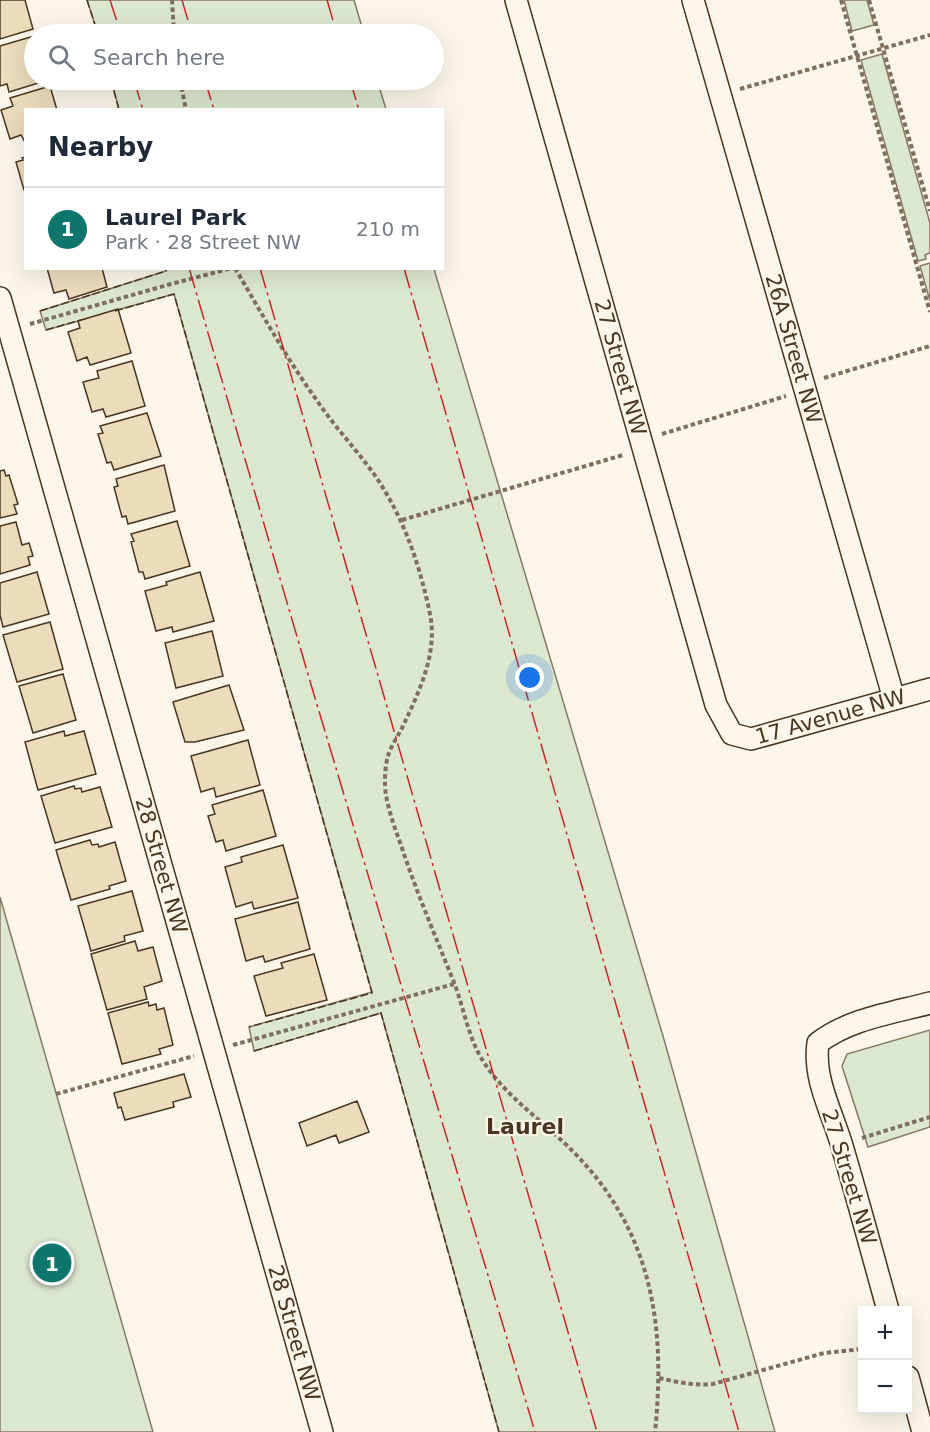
<!DOCTYPE html>
<meta charset="utf-8">
<style>
body{margin:0;font-family:"DejaVu Sans",sans-serif;background:#f2f2f3;color:#1f2937}
.controls{position:absolute;right:18px;bottom:18px;display:grid;overflow:hidden;border-radius:0px;box-shadow:0 6px 24px #0002}
.controls button{width:54px;height:54px;display:grid;place-items:center;padding:0;border:0;border-bottom:2px solid #e0e1e3;background:#fff;color:#1f2937;font:30px sans-serif}
.you{position:absolute;left:530px;top:678px;width:21px;height:21px;margin:-15px;border:4px solid #fff;border-radius:50%;background:#1a73e8;box-shadow:0 0 0 9px #1a73e833}
.badge{display:grid;place-items:center;width:39px;height:39px;border-radius:50%;background:#0f766e;color:#fff;font-size:20px;font-weight:700}
.pin{position:absolute;translate:-50% -50%;border:3px solid #fff;box-shadow:0 2px 6px #0006}
.list{margin:0;padding:0;list-style:none}
h2{display:flex;justify-content:space-between;align-items:center;height:78px;margin:0;padding:0 24px;font-size:26px}
h2 small{font-size:20px;font-weight:400;color:#747a83}
.list li{display:grid;grid-template-columns:39px 1fr auto;gap:18px;align-items:center;box-sizing:border-box;height:84px;padding:0 24px;border-top:2px solid #e0e1e3}
.list b{display:block;font-size:22px;white-space:nowrap}
.list p{margin:0;font-size:20px;white-space:nowrap;color:#747a83}
.list em{font-size:20px;font-style:normal;color:#747a83}
.icon{flex:none;width:33px;height:33px;fill:none;stroke:currentColor;stroke-width:2;stroke-linecap:round;stroke-linejoin:round}
.map{position:relative;flex:none;width:930px;height:1432px;overflow:hidden}
.search{position:absolute;background:#fff;box-shadow:0 6px 24px #0002;left:24px;top:24px;width:420px;height:66px;display:flex;align-items:center;gap:15px;box-sizing:border-box;padding:0 21px;border-radius:33px;color:#747a83;font-size:22px}
.panel{position:absolute;background:#fff;box-shadow:0 6px 24px #0002;left:24px;top:108px;width:420px;height:162px;border-radius:0px}
.map>svg:first-child{display:block}
.green{fill:#dce7d0;stroke:#887966;stroke-width:1.5}
.building{fill:#ecdcbc;stroke:#4a3520;stroke-width:1.5}
.lines{fill:none;stroke-linecap:round;stroke-linejoin:round}
.minor-casing{stroke:#4a3520;stroke-width:24}
.path{stroke:#7f6f5c;stroke-width:4;stroke-dasharray:4.5 3;stroke-linecap:butt}
.minor{stroke:#fbf6e9;stroke-width:21}
.fence{stroke:#4a3520;stroke-width:1.5;stroke-dasharray:8 3;stroke-linecap:butt}
.power{stroke:#c62828;stroke-width:1.5;stroke-dasharray:21 4.5 3 4.5;stroke-linecap:butt}
.labels{text-anchor:middle;stroke-width:4.5;stroke-linejoin:round;paint-order:stroke}
.street-label{font-size:21px;fill:#4a3520;stroke:#fbf6e9}
.neighbourhood-label{font-size:22px;font-weight:bold;fill:#4a3520;stroke:#fbf6e9}
</style>
<div class="map">
<svg width="930" height="1432" viewBox="0 0 930 1432">
<rect width="100%" height="100%" fill="#fbf6e9"/>
<!-- green -->
<path class="green" d="M87 0H354L364 34H98Z
M844 0H867L874 25 852 31Z
M882 54 930 223V253L925 255 926 259 918 261 861 60Z
M111 80H377L386 109H119Z
M930 263V301L920 266Z
M166 269H434L663 1036 775 1432H499L381 1013 254 1051 249 1027 372 992 174 294 46 330 40 311 166 271Z
M0 897 153 1432H0Z
M930 1030V1127L868 1147 842 1066 847 1054Z"/>
<!-- building -->
<path class="building" d="M0 0H25L33 29 0 39Z
M34 36V80H48L9 92 7 84 0 86V46Z
M50 86 57 110H26V144L21 135 10 139 1 110 13 106 10 98Z
M26 157V190H24L16 162 23 160 22 158Z
M47 268H102L107 287 69 299 66 290 54 293Z
M118 309 131 353 90 365 87 357 77 361 68 332 80 328 78 321Z
M132 361 145 406 106 417 103 409 92 412 83 382 99 378 97 371Z
M147 413 161 456 114 470 111 462 107 463 98 434 103 433 100 426Z
M164 465 175 511 128 524 126 516 122 517 114 487 118 486 116 479Z
M4 470 6 476 9 475 18 504 14 505 17 514 0 518V471Z
M177 521 190 566 145 579 143 572H139L131 542 134 541 131 534Z
M16 522 22 545 29 543 33 556 28 557 30 565 0 574V526Z
M37 572 49 614 3 627 0 615V583Z
M200 572 214 621 173 632 172 627 156 631 145 591 167 585 166 582Z
M50 622 63 669 17 682 3 635Z
M212 631 223 676 176 688 165 643Z
M63 674 76 720 33 733 19 686Z
M229 685 244 730 195 742H185L173 702Z
M64 731 65 736 84 731 96 774 38 790 25 742Z
M248 740 260 785 216 797 214 788 201 792 191 756Z
M74 786 75 789 81 788 82 792 100 787 112 827 55 843 41 796Z
M263 790 276 836 226 851 223 840 216 842 208 816 215 814 212 805Z
M90 840 92 845 98 844 99 847 115 842 126 881 109 886 110 889 71 900 56 850Z
M283 845 298 898 254 909 252 902 236 907 225 867 242 862 241 857Z
M132 891 143 931 124 936 125 941 91 951 78 906Z
M298 902 310 949 265 962 263 956 246 961 235 919Z
M135 941 138 951 153 947 162 981 144 987 147 999 107 1010 91 954Z
M314 954 327 1000 266 1016 254 976 283 968 281 963Z
M148 1002 149 1006 156 1004 157 1010 164 1008 173 1045 159 1049 161 1054 122 1064 108 1013Z
M184 1074 191 1097 173 1102 174 1107 125 1120 121 1107 118 1108 114 1093Z
M357 1101 369 1132 339 1143 336 1135 307 1146 299 1123Z"/>
<g class="lines">
<defs>
<g id="minor">
<path id="s1" d="M516 0 716 705 732 734 751 739 930 689"/>
<path id="s2" d="M693 0 894 699"/>
<path id="s3" d="M0 298 322 1432"/>
<path d="M888 1310C873 1256 858 1200 842 1146 832 1112 813 1079 818 1043 849 1019 892 1013 930 1003"/>
<path d="M908 1377 923 1432"/>
</g>
</defs>
<!-- minor casing -->
<use href="#minor" class="minor-casing"/>
<!-- path -->
<path class="path" d="M172 0 174 34
M841 0 930 312
M869 0 930 211
M180 80 186 110
M740 89 930 35
M235 268C262 314 287 359 318 402 336 429 360 453 378 480 405 521 420 566 430 614 438 653 419 692 403 726 398 736 391 746 388 756 385 766 384 784 386 795 389 812 395 829 401 845 416 891 435 935 453 980 462 1002 466 1026 476 1048 494 1086 530 1111 560 1139 649 1220 667 1317 655 1432
M30 324 171 284 232 268
M824 378 930 346
M662 434 786 396
M402 520 623 455
M233 1045 454 984
M56 1094 194 1056
M862 1138 930 1117
M659 1378C677 1382 694 1386 713 1384L824 1353 862 1349"/>
<!-- minor -->
<use href="#minor" class="minor"/>
<!-- fence -->
<path class="fence" d="M87 0 98 34
M111 80 119 110
M40 311 166 271V268
M115 311 174 294 372 993 249 1027
M46 330 81 320
M254 1051 381 1013 499 1432"/>
<!-- power -->
<path class="power" d="M110 0 121 34
M182 0 192 34
M327 0 337 34
M134 80 143 110
M205 80 214 110
M350 80 359 110
M189 268 315 698 535 1432
M260 268 597 1432
M404 268 739 1432"/>
</g>
<g class="labels">
<!-- street labels -->
<g class="street-label">
<text dy="7" stroke="none"><textPath href="#s2" startOffset="363">26A Street NW</textPath></text>
<text dy="7" stroke="none"><textPath href="#s1" startOffset="382">27 Street NW</textPath></text>
<text dy="7" stroke="none"><textPath href="#s1" startOffset="868">17 Avenue NW</textPath></text>
<text dy="7" stroke="none"><textPath href="#s3" startOffset="590">28 Street NW</textPath></text>
<text transform="translate(849 1177) rotate(73)" y="7">27 Street NW</text>
<text dy="7" stroke="none"><textPath href="#s3" startOffset="1076">28 Street NW</textPath></text>
</g>
<!-- neighbourhood labels -->
<g class="neighbourhood-label">
<text x="525" y="1134">Laurel</text>
</g>
</g>
</svg>
<div class="controls">
<button>+</button>
<button>−</button>
</div>
<div class="you"></div>
<div class="pin badge" style="left:52px;top:1263px">1</div>
<div class="search"><svg class="icon" aria-label="search" viewBox="0 0 24 24"><circle cx="10" cy="10" r="6"/><path d="M15 15l6 6"/></svg>Search here</div>
<section class="panel">
<h2>Nearby<small></small></h2>
<ul class="list">
<li><span class="badge">1</span><div><b>Laurel Park</b><p>Park · 28 Street NW</p></div><em>210 m</em></li>
</ul>
</section>
</div>
